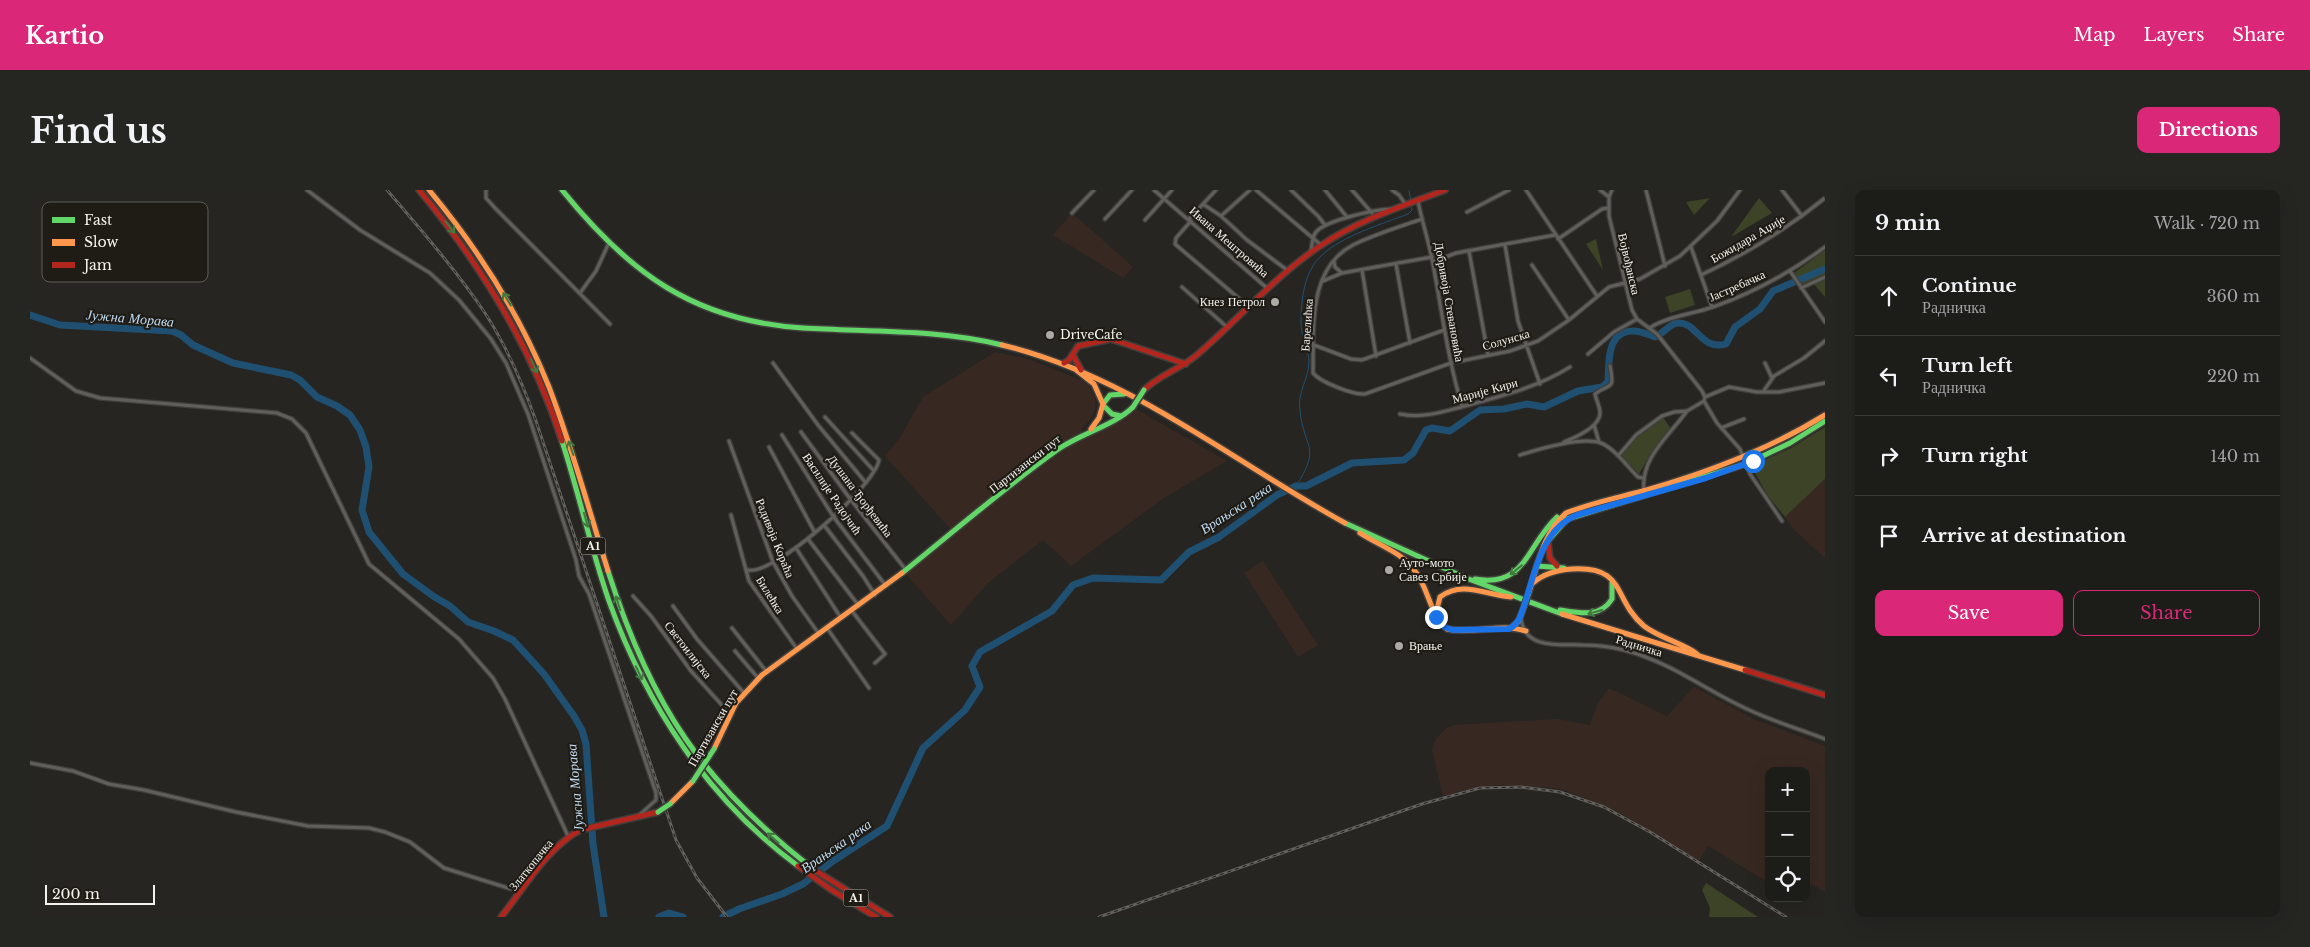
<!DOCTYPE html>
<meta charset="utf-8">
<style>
body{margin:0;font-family:"Libre Baskerville",serif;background:#252522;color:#f1f3f6}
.controls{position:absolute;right:15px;bottom:15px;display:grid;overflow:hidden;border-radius:10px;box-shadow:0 5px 20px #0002}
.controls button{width:45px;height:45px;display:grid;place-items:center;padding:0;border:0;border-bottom:1px solid #3a3a38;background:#1c1c19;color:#f1f3f6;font:25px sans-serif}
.scale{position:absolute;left:15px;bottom:12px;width:110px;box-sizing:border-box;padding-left:5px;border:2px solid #f4f2ed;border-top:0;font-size:14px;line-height:18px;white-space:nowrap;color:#f4f2ed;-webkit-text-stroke:4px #1f1c16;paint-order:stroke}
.stop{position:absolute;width:15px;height:15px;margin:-11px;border:4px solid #1a73e8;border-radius:50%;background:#fff}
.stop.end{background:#1a73e8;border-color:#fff;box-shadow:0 1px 5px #0008}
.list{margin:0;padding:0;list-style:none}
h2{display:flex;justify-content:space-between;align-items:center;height:65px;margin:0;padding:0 20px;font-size:21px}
h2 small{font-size:16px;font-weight:400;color:#a0a1a2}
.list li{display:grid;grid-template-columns:32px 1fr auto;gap:15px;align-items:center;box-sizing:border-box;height:80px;padding:0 20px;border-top:1px solid #3a3a38}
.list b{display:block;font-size:19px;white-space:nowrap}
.list p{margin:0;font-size:16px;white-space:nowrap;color:#a0a1a2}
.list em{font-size:16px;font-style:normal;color:#a0a1a2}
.actions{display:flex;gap:10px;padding:15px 20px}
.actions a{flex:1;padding:11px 0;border:1px solid #db2777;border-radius:10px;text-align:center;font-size:18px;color:#db2777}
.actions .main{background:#db2777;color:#fff}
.icon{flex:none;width:28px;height:28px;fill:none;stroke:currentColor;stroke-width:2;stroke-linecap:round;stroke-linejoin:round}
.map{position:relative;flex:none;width:1795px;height:727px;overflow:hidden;border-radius:10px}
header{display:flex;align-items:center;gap:30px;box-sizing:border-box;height:70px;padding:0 25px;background:#db2777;color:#fff}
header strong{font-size:24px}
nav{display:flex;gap:28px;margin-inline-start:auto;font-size:18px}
.intro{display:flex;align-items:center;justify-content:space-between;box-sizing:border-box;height:120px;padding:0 30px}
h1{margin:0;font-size:35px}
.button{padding:12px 22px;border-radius:10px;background:#db2777;color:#fff;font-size:18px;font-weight:700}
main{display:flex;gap:30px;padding:0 30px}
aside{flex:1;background:#1c1c19;border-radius:10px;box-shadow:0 5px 20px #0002}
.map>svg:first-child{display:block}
.industrial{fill:#382822}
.green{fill:#3c4326}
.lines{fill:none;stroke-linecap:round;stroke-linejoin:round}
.stream{stroke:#205071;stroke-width:1}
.river{stroke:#205071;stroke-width:7}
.street-casing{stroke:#403f3c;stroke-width:5.5}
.fast-casing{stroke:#403f3c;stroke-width:8}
.slow-casing{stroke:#403f3c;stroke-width:8}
.jam-casing{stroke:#403f3c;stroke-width:8}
.street{stroke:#605f5c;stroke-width:3}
.fast{stroke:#63d668;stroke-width:5}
.slow{stroke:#ff974d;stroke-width:5}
.jam{stroke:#b3261e;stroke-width:5}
.rail-casing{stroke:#62615e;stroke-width:3}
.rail{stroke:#1f1c16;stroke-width:1;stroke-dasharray:4;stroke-linecap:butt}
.fast-bridge-casing{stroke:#403f3c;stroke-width:8;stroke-linecap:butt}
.fast-bridge{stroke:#63d668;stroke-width:5}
.oneway{stroke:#41793f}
.route{stroke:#1a73e8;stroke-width:6}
.poi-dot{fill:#acaaa6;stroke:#1f1c16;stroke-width:2}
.labels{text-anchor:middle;stroke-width:4.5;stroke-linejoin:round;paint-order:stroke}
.shield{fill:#1f1c16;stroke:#b4b2ac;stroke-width:1}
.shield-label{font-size:11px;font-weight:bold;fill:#f4f2ed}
.street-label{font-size:12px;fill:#f4f2ed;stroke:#1f1c16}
.poi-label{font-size:12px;fill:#f4f2ed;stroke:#1f1c16;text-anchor:start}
.water-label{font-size:14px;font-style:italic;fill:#bfdbf3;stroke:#1f1c16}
.key{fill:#1f1c16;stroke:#5f5c56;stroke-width:1}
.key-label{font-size:14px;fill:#f4f2ed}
</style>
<header>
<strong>Kartio</strong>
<nav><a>Map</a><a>Layers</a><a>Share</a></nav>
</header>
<div class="intro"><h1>Find us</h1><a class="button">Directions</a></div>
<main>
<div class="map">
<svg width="1795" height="727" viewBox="0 0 1795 727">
<rect width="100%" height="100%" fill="#262521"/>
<!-- industrial -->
<path class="industrial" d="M1042 23 1103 77 1093 88 1023 45Z
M965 162 998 169 1051 190 1059 196 1065 209V219L1060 230 1051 239 1055 248 1086 234 1106 219 1197 271 1137 306 1041 376 1013 350 958 393 921 435 874 382 924 343 855 266 869 249 893 207Z
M1795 289V368L1763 339 1755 327Z
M1233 371 1288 455 1268 467 1214 383Z
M1664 497 1724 529 1795 556V702L1782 694 1776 702V581H1739V693L1678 656 1669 671 1592 624 1535 600 1513 597 1468 595 1440 599 1413 606 1402 560 1406 548 1417 538 1424 535 1528 529 1560 535 1568 513 1579 498 1637 526Z"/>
<!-- green -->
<path class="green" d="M1680 8 1664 25 1656 12Z
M1729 8 1742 23 1701 47Z
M1566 49 1573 80 1556 54Z
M1795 60V107L1782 92 1772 95 1764 83Z
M1660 99 1665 115 1640 123 1635 107Z
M1633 227 1641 239 1621 264 1609 284 1591 266 1607 246Z
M1795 237V289L1755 327 1738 306 1721 276 1761 258Z
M1676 693 1728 727H1679L1680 718 1672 700Z"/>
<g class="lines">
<!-- stream -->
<path class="stream" d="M1379 0 1381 12
M1266 296C1292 256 1274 259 1270 221 1267 202 1278 191 1279 173 1279 159 1271 147 1271 132 1271 110 1274 81 1292 65 1312 46 1352 34 1378 24L1382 20 1381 16"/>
<!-- river -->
<path class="river" d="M0 125 30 135 142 141 151 145 163 155 203 173 261 185 270 190 287 207 307 216 320 225 330 240 336 257 339 277 332 320 339 342 373 384 403 406 420 416 438 432 464 441 483 450 514 484 544 526 552 540 556 554 563 654 574 727
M629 727 639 723 653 727
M693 727 709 719 752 704 773 694 803 671 857 636 893 558 935 520 950 497 942 476 950 462 1022 421 1043 395 1063 388 1131 390 1159 362 1189 347 1247 305 1266 296H1276L1322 273 1374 270 1383 263 1396 240 1402 238 1420 241 1450 220 1474 219 1497 214 1514 217 1548 201 1572 197 1578 192C1579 174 1576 142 1602 141 1610 140 1618 145 1625 147 1633 144 1640 133 1648 133 1667 132 1671 161 1696 154L1705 137 1730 119 1743 101 1795 79"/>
<defs>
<path id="street" d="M277 0 330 40 400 83 429 110 461 149 476 173 498 224 546 370 549 386 559 404 626 603V610L606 628
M456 0V8L465 18 580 134
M1124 0 1238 99
M1226 0 1291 55
M1261 0 1288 26 1295 35
M1295 0 1317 27
M1322 0 1342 23
M1362 0 1369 5 1376 15
M1496 0 1567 106
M1570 0 1579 7
M1582 0 1579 7V26L1602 120 1607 129 1627 144 1672 201 1675 207 1674 211 1687 233 1710 259 1720 284 1752 331
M1616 0 1635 76
M1752 0 1772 26
M1388 11C1392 32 1399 52 1403 74 1412 122 1418 170 1432 216
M1173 14 1191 26 1217 50 1257 80
M1437 22 1479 0
M1042 23 1064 0
M1191 26 1220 0
M1075 29 1102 0
M1159 29 1186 0
M1392 29C1369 37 1345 44 1323 55 1277 79 1284 140 1283 183 1290 192 1323 205 1335 204L1421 173 1480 161 1508 151 1539 130 1579 97 1610 89 1650 66 1687 31 1710 0
M1115 30 1142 0
M1161 31 1146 48 1145 54 1219 117
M1528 49 1572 19 1578 18
M1475 55 1488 131 1510 194
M1661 57 1682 117
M1281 61C1282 55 1282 47 1286 42 1296 30 1347 19 1362 19
M1439 61 1458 165
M1304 71 1305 77 1312 83
M1403 72 1426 63 1525 45
M1366 74 1380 153
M1502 75 1539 130
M1332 80 1346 166
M1760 81 1795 132
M1671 85C1716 64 1757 39 1795 8
M1293 91 1312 83 1402 67
M1152 97 1198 138
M1771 98 1795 87
M550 103 566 81 578 55
M1621 137C1639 126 1663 124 1683 117 1723 103 1761 82 1795 57
M1284 155 1321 169 1332 170 1414 140
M1558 164 1584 142 1607 129
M0 168 46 201 70 208 247 223 262 229 276 243 339 374 429 449 463 488 475 509 538 646
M743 173 788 235 836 293
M1735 173 1742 188
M1733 202 1744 186 1774 168 1795 151
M1675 207 1699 197 1727 202H1749L1795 193
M1370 224C1394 229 1415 221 1439 215 1475 205 1508 197 1540 177
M795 227 844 281
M1564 235 1569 252
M1691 238 1714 229
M771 242 821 310 876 380
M752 245 803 326 856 396
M699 251 743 372 762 406 789 444
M1534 252C1544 248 1570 237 1570 223 1570 216 1566 210 1565 204 1580 192 1585 202 1580 176
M739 257 785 343
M1490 265C1509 259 1552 246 1571 253 1585 259 1597 276 1608 287L1613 288
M1588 266 1606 245 1632 226 1644 222 1657 221 1674 211
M1614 301C1610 268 1639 246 1657 221
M701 325 719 391 767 459
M794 335 833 386 845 405
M778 349 829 416
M766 358 811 428
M718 380C744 386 845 296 849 270L822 243
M603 406 621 426 661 481 700 524
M643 416 667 449 714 503
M822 421 855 464 845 473
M1491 428C1494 460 1530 454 1553 455 1566 455 1581 457 1594 460 1643 473 1673 499 1717 519 1742 531 1769 539 1795 549
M702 438 736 481
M797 438 839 498
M705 461 728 488
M0 573 43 581 79 594 114 600 206 622 278 636 339 638 355 642 380 652 414 678 491 702"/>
<path id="fast" d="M532 0C599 83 664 131 773 138 840 142 906 139 972 155
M1073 214 1080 205 1094 204
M1073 215 1082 224 1091 226
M532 251C549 304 561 359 579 411 616 514 678 610 768 676
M1315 333 1436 388 1532 424
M1515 354 1537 329 1716 274 1760 253 1795 231
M1507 376 1534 378
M578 381C621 516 673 594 786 681
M872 383C923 342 974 298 1027 260 1050 244 1085 235 1103 217
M1445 389C1496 398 1496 356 1527 327
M1530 420C1550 423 1570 428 1582 409V393"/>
<path id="slow" d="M399 0C449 60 490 125 519 197 542 257 559 320 578 381
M972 155C1100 186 1202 271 1315 333
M1045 179 1064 194 1073 214 1069 228 1061 239
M1330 343C1348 355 1372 362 1385 381 1399 399 1399 423 1417 439 1443 444 1471 433 1496 441
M1503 393C1514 383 1527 380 1542 379 1597 376 1582 409 1614 436 1629 448 1658 455 1668 465
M1498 405C1508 376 1512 344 1536 323 1563 312 1592 307 1620 299 1682 281 1740 259 1795 225
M1406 423 1410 407C1432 390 1456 405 1481 407
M1532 424 1715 480
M1482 437 1488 432 1492 422
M684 559 706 513 732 485 872 383
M640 614 663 591"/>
<path id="jam" d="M389 0C452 76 502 157 532 251
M1043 165 1051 180
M1034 173 1039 170 1048 156 1081 149 1156 174
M1114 200C1129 185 1151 179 1168 164 1209 129 1245 86 1290 56 1328 30 1373 16 1415 0
M1518 353 1520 368 1527 376
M1715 480 1795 505
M768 676 800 699 846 727
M786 681 860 727
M471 727C495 697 516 659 550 640L628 622"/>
</defs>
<!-- street casing -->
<use href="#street" class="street-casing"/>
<!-- fast casing -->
<use href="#fast" class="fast-casing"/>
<!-- slow casing -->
<use href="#slow" class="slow-casing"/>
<!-- jam casing -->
<use href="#jam" class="jam-casing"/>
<!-- street -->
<use href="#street" class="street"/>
<!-- fast -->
<use href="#fast" class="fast"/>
<!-- slow -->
<use href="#slow" class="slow"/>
<!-- jam -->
<use href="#jam" class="jam"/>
<defs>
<path id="rail" d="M357 0C391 40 426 80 455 123 477 157 493 194 506 231L646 650 667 688 697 727
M1069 727 1392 614 1450 598 1491 597 1530 602 1574 617 1620 642 1756 727"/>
</defs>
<!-- rail casing -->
<use href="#rail" class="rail-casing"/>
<!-- rail -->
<use href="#rail" class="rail"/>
<defs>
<path id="fast-bridge" d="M1103 217 1114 200
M1492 422 1498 405
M663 591 684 559
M628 622 640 614"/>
</defs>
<!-- fast-bridge casing -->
<use href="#fast-bridge" class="fast-bridge-casing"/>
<!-- fast-bridge -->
<use href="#fast-bridge" class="fast-bridge"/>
</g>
<!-- one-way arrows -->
<defs><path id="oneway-shaft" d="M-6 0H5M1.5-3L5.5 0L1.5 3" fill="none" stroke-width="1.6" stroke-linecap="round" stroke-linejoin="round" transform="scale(1.25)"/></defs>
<g class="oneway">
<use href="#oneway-shaft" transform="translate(420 37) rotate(52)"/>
<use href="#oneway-shaft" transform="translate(477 109) rotate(-121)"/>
<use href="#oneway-shaft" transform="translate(504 176) rotate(66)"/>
<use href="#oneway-shaft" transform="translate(541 258) rotate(-109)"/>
<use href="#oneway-shaft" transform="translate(556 330) rotate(74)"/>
<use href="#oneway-shaft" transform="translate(1486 380) rotate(141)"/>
<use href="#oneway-shaft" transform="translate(588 413) rotate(-108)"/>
<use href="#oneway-shaft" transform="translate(1565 422) rotate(165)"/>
<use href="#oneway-shaft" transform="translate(609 483) rotate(65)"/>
<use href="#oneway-shaft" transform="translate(743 648) rotate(-139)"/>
</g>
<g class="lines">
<!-- route -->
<path class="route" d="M1406 427 1414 437 1423 440 1479 439C1490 433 1491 424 1495 413 1505 382 1512 339 1547 325L1676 288 1723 271"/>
</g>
<!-- markers -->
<g class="poi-dot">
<circle cx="1245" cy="112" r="5"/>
<circle cx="1020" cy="145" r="5"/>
<circle cx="1359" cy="380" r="5"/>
<circle cx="1369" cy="456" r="5"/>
</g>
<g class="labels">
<!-- shield labels -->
<g class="shield">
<rect x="550.5" y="347.5" width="25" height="17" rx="4"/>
<rect x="813.5" y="699.5" width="25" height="17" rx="4"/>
</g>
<g class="shield-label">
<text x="563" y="360">A1</text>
<text x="826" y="712">A1</text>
</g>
<!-- street labels -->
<g class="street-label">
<text transform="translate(1718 49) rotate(-30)" y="4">Божидара Аџије</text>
<text transform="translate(1199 52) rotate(41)" y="4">Ивана Мештровића</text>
<text transform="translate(1599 74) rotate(77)" y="4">Војвођанска</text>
<text transform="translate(1707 96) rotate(-24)" y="4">Јастребачка</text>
<text transform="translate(1419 112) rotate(80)" y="4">Добривоја Стевановића</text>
<text transform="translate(1277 135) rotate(-86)" y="4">Барелићка</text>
<text transform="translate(1476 150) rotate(-16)" y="4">Солунска</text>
<text transform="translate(1455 201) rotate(-15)" y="4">Марије Кири</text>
<text transform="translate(995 274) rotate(-38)" y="4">Партизански пут</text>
<text transform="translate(802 304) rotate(56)" y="4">Василије Радојчић</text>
<text transform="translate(830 306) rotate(53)" y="4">Душана Ђорђевића</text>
<text transform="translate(745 348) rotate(68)" y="4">Радивоја Кораћа</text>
<text transform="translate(740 405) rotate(58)" y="4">Билећка</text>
<text transform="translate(1609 456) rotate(17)" y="4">Радничка</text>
<text transform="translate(658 460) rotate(52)" y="4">Светоилијска</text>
<text transform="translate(683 538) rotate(-60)" y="4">Партизански пут</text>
<text transform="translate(501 675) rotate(-51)" y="4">Златкопачка</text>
</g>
<!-- poi labels -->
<g class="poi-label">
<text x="1235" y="116" text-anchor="end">Кнез Петрол</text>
<text x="1030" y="149">DriveCafe</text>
<text x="1369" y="377">Ауто-мото<tspan x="1369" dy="14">Савез Србије</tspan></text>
<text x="1379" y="460">Врање</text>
</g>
<!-- water labels -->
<g class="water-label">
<text transform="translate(100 128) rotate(5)" y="5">Јужна Морава</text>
<text transform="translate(1206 318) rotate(-33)" y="5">Врањска река</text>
<text transform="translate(545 598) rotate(-95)" y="5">Јужна Морава</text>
<text transform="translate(806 656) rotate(-35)" y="5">Врањска река</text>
</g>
</g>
<!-- legend -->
<rect x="12" y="12" width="166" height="80" rx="8" class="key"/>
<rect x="22" y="27" width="23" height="6" fill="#63d668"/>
<rect x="22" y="49" width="23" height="7" fill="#ff974d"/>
<rect x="22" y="72" width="23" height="6" fill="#b3261e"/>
<g class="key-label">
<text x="54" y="35">Fast</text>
<text x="54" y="57">Slow</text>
<text x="54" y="80">Jam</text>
</g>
</svg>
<div class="controls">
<button>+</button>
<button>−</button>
<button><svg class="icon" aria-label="locate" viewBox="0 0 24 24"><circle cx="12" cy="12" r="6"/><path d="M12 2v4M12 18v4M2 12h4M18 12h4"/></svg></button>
</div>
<div class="scale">200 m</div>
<div class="stop" style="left:1723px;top:271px"></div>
<div class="stop end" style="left:1406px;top:427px"></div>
</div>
<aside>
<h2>9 min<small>Walk · 720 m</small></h2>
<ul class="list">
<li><svg class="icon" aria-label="ahead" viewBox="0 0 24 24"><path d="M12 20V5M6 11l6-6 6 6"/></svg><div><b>Continue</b><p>Радничка</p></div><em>360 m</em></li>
<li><svg class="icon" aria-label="left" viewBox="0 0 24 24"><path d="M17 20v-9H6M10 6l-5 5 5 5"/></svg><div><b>Turn left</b><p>Радничка</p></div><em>220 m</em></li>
<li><svg class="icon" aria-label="right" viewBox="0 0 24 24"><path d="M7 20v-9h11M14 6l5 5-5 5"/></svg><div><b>Turn right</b></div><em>140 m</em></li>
<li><svg class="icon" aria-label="arrive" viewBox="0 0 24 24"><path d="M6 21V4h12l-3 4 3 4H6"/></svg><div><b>Arrive at destination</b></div></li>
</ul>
<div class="actions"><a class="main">Save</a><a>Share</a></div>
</aside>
</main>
